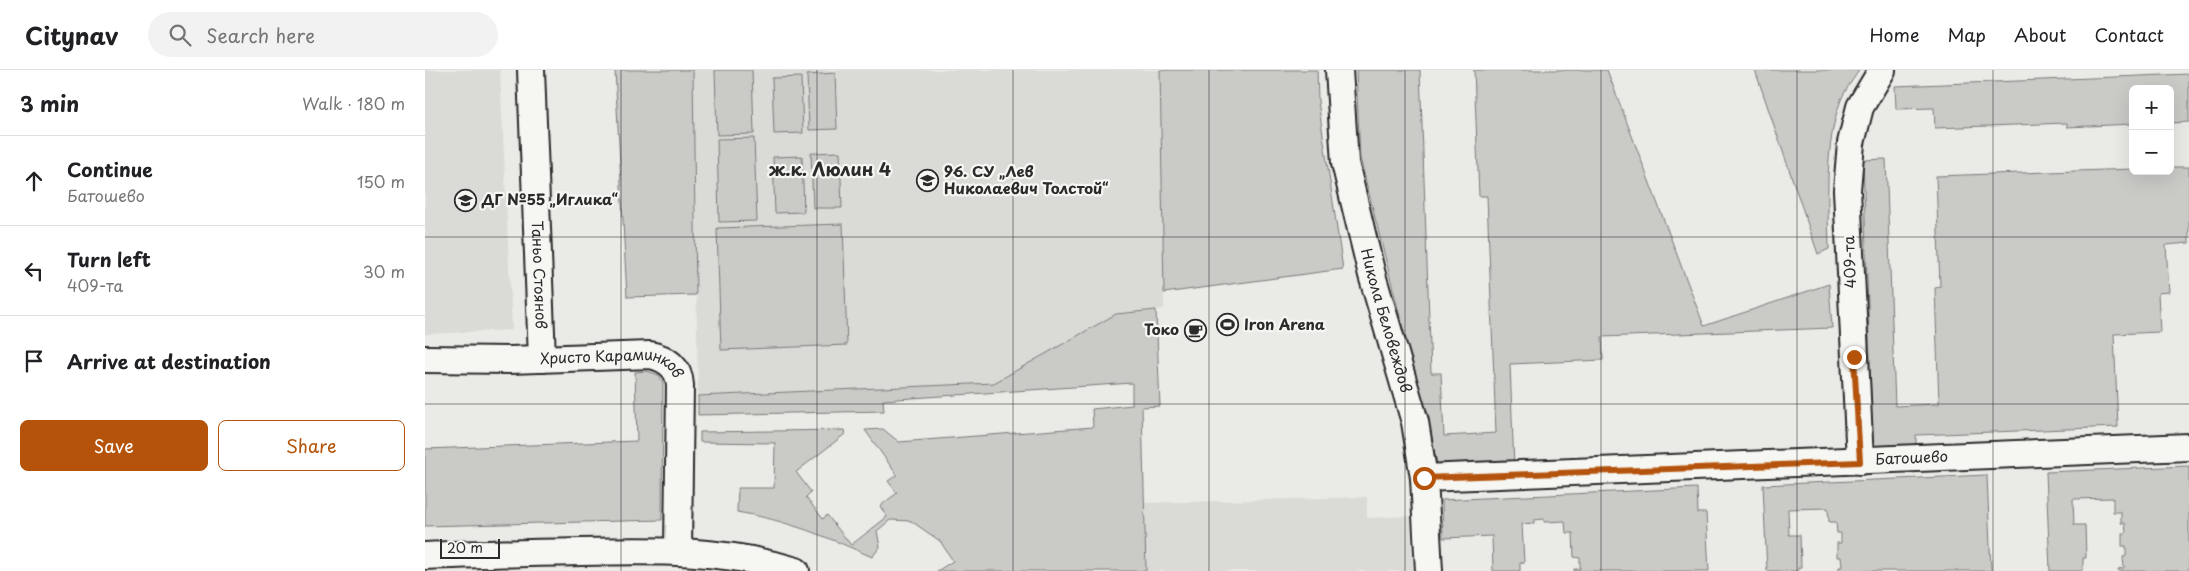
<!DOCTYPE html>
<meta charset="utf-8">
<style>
body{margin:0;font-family:"Playpen Sans",sans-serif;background:#f2f2f2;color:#202124}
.controls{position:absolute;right:15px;top:15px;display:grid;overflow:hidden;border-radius:8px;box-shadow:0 5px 20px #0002}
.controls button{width:45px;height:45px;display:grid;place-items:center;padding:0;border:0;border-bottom:1px solid #e0e0e0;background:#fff;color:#202124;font:25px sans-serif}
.scale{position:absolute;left:15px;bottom:12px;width:60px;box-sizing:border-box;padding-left:5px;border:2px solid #2b2b2b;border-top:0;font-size:14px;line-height:18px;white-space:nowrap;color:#2b2b2b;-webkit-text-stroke:4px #f6f6f2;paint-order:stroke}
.stop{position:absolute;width:15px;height:15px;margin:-11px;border:4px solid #b45309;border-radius:50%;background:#fff}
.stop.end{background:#b45309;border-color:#fff;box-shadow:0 1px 5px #0008}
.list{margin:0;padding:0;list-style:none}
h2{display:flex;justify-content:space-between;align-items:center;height:65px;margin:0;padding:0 20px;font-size:21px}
h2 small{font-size:16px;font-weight:400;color:#757577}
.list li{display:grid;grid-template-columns:32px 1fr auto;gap:15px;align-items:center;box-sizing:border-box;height:90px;padding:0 20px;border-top:1px solid #e0e0e0}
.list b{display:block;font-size:19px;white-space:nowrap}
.list p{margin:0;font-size:16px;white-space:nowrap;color:#757577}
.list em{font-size:16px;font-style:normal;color:#757577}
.actions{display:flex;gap:10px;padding:15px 20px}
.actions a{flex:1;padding:11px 0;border:1px solid #b45309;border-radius:8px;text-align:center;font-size:18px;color:#b45309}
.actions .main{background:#b45309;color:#fff}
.icon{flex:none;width:28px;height:28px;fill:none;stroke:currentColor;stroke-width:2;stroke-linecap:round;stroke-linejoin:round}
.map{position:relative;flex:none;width:1764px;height:501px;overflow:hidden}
header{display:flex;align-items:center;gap:30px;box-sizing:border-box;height:70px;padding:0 25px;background:#fff;border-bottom:1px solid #e0e0e0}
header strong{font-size:24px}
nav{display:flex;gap:28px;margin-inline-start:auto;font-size:18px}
.search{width:350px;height:45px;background:#f2f2f2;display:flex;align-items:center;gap:12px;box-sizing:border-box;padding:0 18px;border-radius:28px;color:#757577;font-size:19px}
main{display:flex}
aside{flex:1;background:#fff}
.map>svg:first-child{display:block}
.built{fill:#dadad6}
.green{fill:#cacac7;stroke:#7a7a79}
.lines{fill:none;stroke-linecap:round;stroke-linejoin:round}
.minor-casing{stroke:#2b2b2b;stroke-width:30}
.minor{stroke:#f6f6f2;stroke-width:26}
.route{stroke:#b45309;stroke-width:6}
.grid{fill:none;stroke:#2b2b2b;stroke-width:1;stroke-opacity:0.55}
.labels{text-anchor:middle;stroke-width:4.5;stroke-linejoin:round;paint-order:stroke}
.poi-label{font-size:15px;font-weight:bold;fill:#2b2b2b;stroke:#f6f6f2;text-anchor:start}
.street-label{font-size:15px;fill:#2b2b2b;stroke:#f6f6f2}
.quarter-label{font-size:18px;font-weight:bold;fill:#2b2b2b;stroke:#f6f6f2}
</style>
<header>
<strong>Citynav</strong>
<div class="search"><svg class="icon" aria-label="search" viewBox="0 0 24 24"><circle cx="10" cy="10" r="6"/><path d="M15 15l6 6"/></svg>Search here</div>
<nav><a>Home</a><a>Map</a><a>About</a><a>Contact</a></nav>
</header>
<main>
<aside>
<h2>3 min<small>Walk · 180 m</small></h2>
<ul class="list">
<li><svg class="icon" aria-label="ahead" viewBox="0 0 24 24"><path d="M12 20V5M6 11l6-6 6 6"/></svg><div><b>Continue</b><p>Батошево</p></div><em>150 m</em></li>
<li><svg class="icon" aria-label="left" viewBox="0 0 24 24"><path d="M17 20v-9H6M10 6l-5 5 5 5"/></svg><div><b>Turn left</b><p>409-та</p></div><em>30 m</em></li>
<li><svg class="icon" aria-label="arrive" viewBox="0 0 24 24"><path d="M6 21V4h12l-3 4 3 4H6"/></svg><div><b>Arrive at destination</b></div></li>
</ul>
<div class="actions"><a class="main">Save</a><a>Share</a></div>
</aside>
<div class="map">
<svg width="1764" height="501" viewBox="0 0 1764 501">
<rect width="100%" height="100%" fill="#eaeae6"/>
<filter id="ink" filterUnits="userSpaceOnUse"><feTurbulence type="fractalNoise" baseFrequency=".02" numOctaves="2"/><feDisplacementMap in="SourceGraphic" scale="10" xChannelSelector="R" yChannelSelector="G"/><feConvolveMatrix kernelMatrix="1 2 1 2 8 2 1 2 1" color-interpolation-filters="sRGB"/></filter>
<g filter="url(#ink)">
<!-- built -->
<path class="built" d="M0 0H75L87 260 0 264Z
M268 0H735L739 239 691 244 569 313 273 326Z
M942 427V448L985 446 988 501H721L719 433Z"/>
<!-- green -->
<path class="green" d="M190 0H268L271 225 202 227Z
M290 0H327L329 64 292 65Z
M735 0H892L893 31 918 199 739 223Z
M931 0H995L1006 303H1016L1019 366 1071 363 1062 126H1054L1049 0H1182L1279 256 1404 214 1407 258 1177 267 1178 290 1085 294 1089 398 1014 401 935 88Z
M1330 0H1434C1429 9 1420 19 1416 30 1399 74 1403 132 1404 179L1393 184Z
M410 3 412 59 384 60 382 5Z
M1764 4V52L1745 53V19H1708V54L1642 57V53L1510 58 1509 38 1471 39 1470 16Z
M376 7 378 63 349 64 347 8Z
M329 68 332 151 294 152 292 69Z
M415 82 417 138H388L386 83Z
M377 86 379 142 350 143 348 87Z
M1461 89 1470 336 1514 334 1510 218 1515 217 1511 106 1708 99V101H1745V97H1764V173L1741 175 1744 222 1733 223 1735 262 1689 264 1693 357 1491 365V383L1448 385 1438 90Z
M418 154 422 275 296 280 292 158Z
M731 240 735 336 717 337 721 501H512L528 491 515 471 486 451 465 450 452 461 455 477 447 487C403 467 361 450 312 442L313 418H349L350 373 275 372V362L419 360 420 364 371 402 386 422 381 427 398 449 402 445 426 475 462 447 455 436 472 423 463 411 472 405 440 360 458 359 474 372 668 357 667 339 707 335V313L458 330 459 341 273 345V326L569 313 691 244Z
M222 301 234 305 238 313 237 450 0 456V379L212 371 210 302Z
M1764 396V501H1694L1693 499 1699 498 1698 487 1701 486V476H1697V463H1701L1700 453H1696V442H1688V428L1648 429 1649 455H1660L1661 488H1658V499L1656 501H1625L1621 402Z
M1562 405 1566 501H1414V497H1417L1416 487H1412V473H1416V463H1412L1411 452H1404L1403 438 1363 439 1364 465H1375L1376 498H1373V501H1342L1338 415Z
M1272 418 1273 443H1281L1284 501H1149V499H1155V488L1149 487 1148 463H1141L1140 451 1119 452V449L1109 450V453L1097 454 1099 493H1095V501H1068L1067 466 1018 468 1017 430Z"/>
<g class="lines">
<defs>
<g id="minor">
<path id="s1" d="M106 0 117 289"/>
<path id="s2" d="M914 0 920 93 947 205 990 352 999 408 1004 501"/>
<path id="s3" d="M0 289 85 290 225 285C241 288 254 297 255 315L253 480"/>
<path d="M1435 391 1422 120 1426 73 1435 37 1457 0"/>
<path id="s4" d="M999 408 1764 377"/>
<path d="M0 486C52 484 104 483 156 482 229 480 300 479 371 501"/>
</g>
</defs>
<!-- minor casing -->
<use href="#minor" class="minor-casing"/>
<!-- minor -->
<use href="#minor" class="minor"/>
</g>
</g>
<g class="lines" filter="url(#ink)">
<!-- route -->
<path class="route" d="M999 408 1435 392 1429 287"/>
</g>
<!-- grid -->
<path class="grid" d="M196 0V501M392 0V501M588 0V501M784 0V501M980 0V501M1176 0V501M1372 0V501M1568 0V501M0 167H1764M0 334H1764"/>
<!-- icons -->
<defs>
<symbol id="school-ring" viewBox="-11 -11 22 22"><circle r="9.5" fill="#f6f6f2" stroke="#2b2b2b" stroke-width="1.5"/><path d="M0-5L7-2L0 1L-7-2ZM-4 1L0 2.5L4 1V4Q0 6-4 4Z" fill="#2b2b2b"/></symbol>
<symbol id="stadium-ring" viewBox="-11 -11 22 22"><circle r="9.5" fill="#f6f6f2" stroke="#2b2b2b" stroke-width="1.5"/><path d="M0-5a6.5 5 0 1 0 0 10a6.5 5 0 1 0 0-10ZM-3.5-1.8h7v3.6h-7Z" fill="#2b2b2b"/></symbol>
<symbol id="cafe-ring" viewBox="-11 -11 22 22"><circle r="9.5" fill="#f6f6f2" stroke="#2b2b2b" stroke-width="1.5"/><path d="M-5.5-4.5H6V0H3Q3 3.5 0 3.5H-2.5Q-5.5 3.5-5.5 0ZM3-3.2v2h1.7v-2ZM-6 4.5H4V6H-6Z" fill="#2b2b2b"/></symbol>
</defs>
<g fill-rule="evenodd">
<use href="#school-ring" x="490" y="98" width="25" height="25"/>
<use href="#school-ring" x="28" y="118" width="25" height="25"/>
<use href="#stadium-ring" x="790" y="242" width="25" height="25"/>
<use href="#cafe-ring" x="758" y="248" width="25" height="25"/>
</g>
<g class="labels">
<!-- poi labels -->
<g class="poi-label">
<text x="519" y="107">96. СУ „Лев<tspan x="519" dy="17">Николаевич Толстой“</tspan></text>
<text x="57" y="135">ДГ №55 „Иглика“</text>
<text x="819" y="260">Iron Arena</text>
<text x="754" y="265" text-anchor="end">Токо</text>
</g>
<!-- street labels -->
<g class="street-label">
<text transform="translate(1425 192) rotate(-92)" y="5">409-та</text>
<text dy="5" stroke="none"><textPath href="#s1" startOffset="205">Таньо Стоянов</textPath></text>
<text dy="5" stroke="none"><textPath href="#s2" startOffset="256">Никола Беловеждов</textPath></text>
<text dy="5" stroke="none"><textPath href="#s3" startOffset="189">Христо Караминков</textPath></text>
<text dy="5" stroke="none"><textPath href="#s4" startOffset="488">Батошево</textPath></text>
</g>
<!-- quarter labels -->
<g class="quarter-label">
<text x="405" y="106">ж.к. Люлин 4</text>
</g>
</g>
</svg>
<div class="controls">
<button>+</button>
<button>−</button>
</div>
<div class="scale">20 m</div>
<div class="stop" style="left:999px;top:408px"></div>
<div class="stop end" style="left:1429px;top:287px"></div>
</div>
</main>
